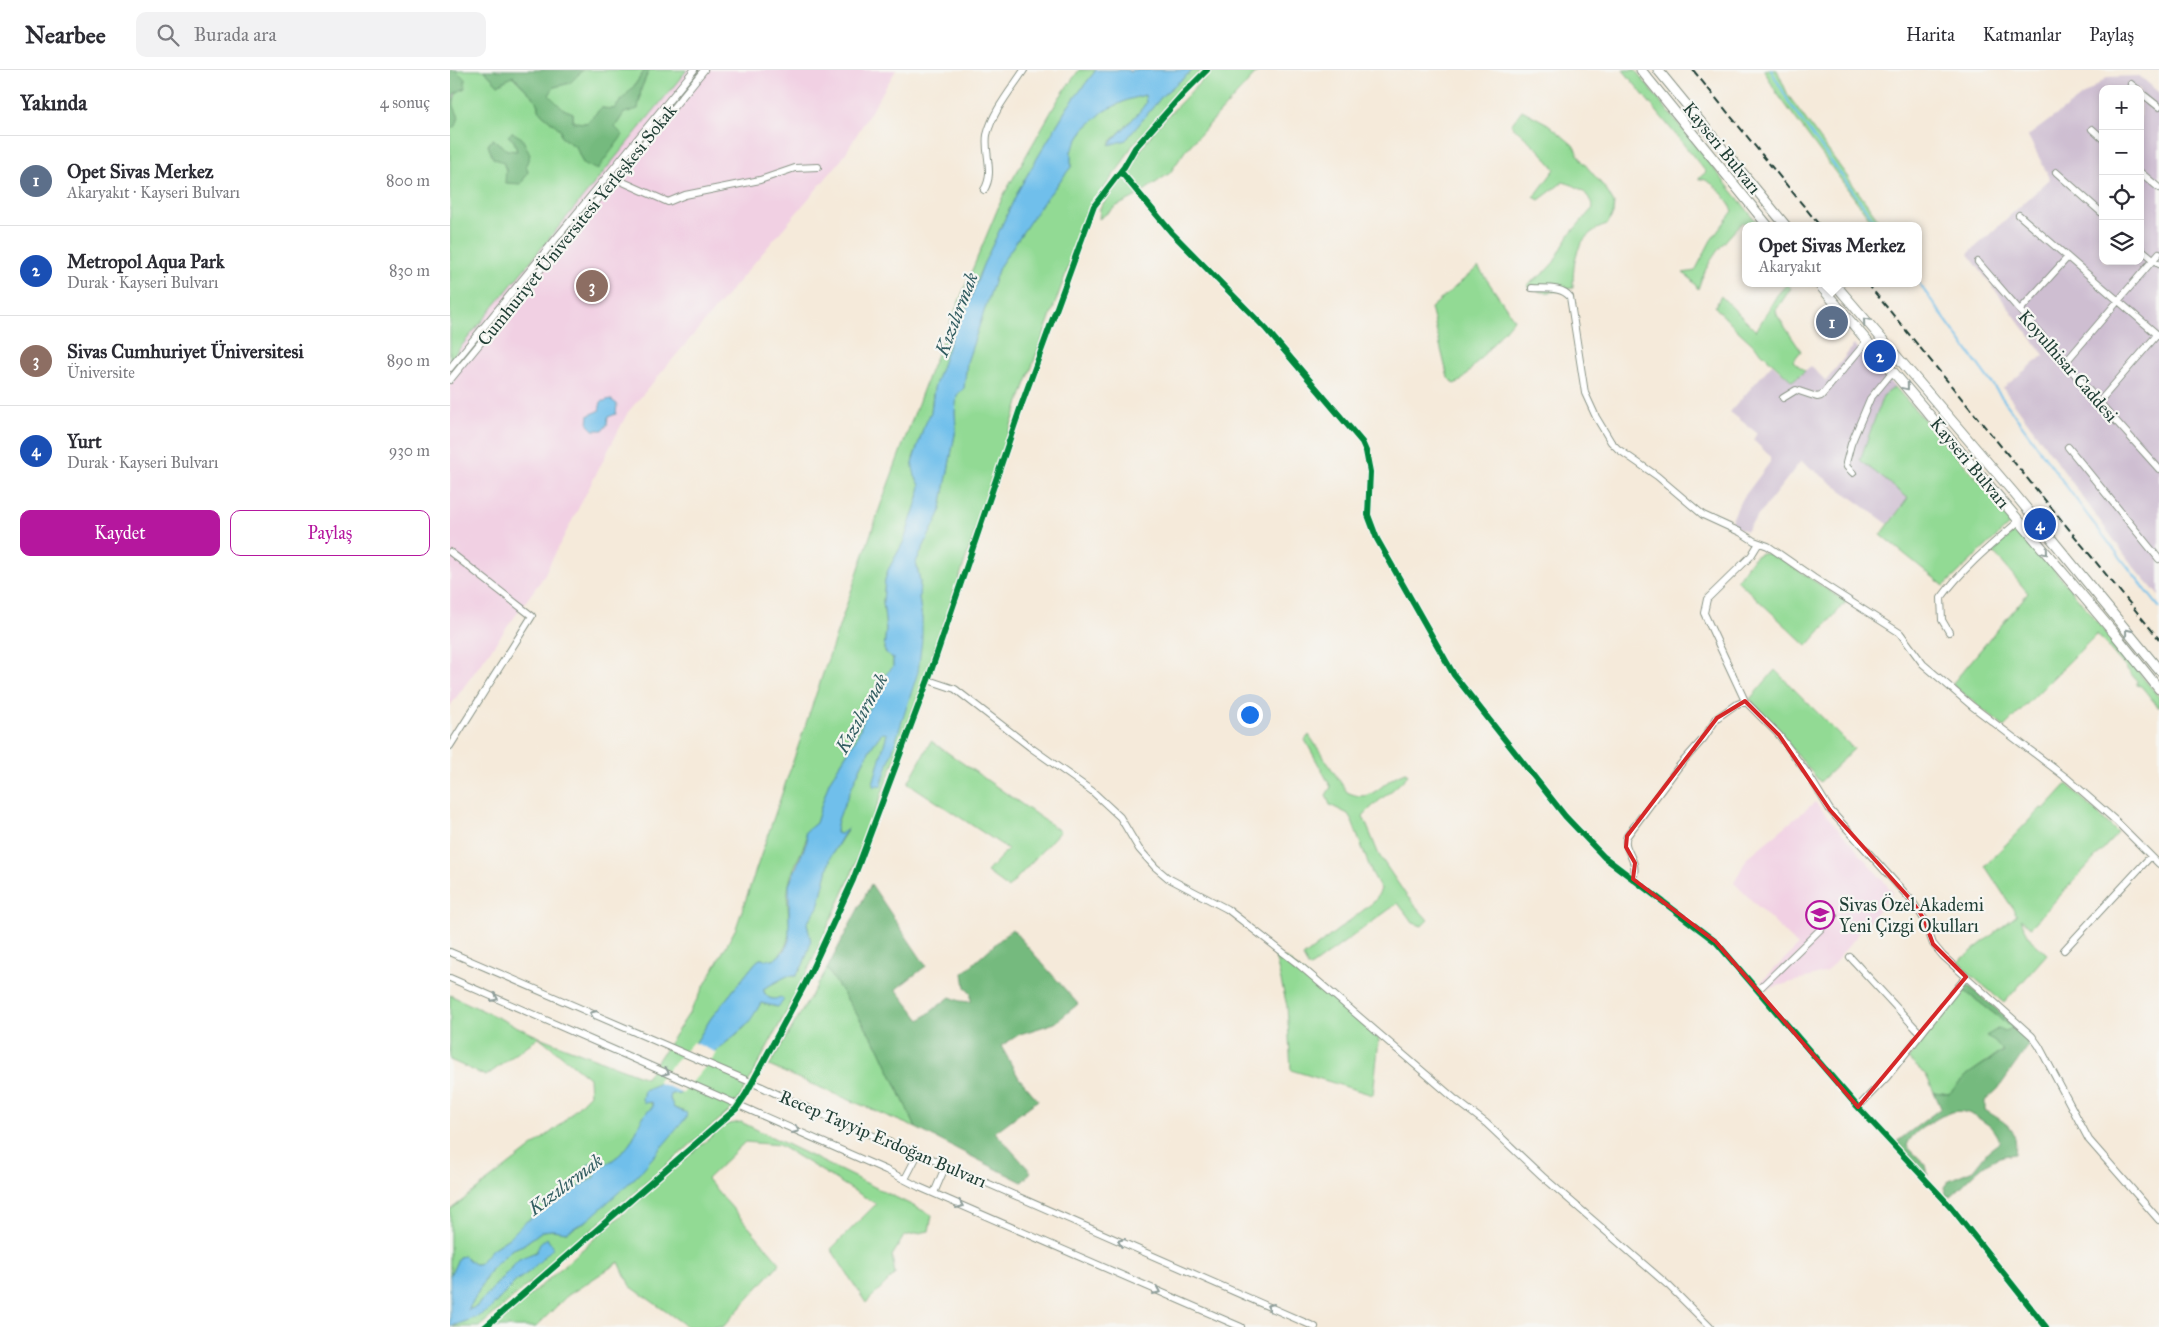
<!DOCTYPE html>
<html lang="tr">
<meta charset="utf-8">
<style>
body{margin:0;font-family:"IM FELL Great Primer",serif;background:#f2f2f3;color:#2b2b33}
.controls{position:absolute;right:15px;top:15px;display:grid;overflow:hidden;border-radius:10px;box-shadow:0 2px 8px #0003}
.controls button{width:45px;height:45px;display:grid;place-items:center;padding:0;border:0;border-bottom:1px solid #e1e1e2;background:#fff;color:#2b2b33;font:25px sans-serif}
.you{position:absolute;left:799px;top:644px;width:18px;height:18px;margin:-12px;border:4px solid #fff;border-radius:50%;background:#1a73e8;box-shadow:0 0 0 8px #1a73e833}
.badge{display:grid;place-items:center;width:32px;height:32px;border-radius:50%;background:#b5179e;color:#fff;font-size:16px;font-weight:700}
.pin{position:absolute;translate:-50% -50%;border:2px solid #fff;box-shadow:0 1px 5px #0006}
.popup{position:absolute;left:1292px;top:152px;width:180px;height:65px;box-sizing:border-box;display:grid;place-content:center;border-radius:10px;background:#fff;filter:drop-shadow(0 1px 4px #0005);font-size:16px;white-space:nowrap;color:#7c7c81}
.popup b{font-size:19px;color:#2b2b33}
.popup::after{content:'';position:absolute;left:50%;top:100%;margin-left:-10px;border:10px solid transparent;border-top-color:#fff}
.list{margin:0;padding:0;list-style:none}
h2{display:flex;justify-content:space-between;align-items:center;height:65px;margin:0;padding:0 20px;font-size:21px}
h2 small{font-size:16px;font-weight:400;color:#7c7c81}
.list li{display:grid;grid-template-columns:32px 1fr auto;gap:15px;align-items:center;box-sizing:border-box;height:90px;padding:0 20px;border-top:1px solid #e1e1e2}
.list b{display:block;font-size:19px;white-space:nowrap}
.list p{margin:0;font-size:16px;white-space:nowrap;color:#7c7c81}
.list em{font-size:16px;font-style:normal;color:#7c7c81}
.actions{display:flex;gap:10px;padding:15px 20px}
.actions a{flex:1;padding:11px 0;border:1px solid #b5179e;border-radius:10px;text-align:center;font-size:18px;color:#b5179e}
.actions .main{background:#b5179e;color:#fff}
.icon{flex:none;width:28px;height:28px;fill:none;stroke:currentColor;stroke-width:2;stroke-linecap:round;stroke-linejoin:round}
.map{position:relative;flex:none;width:1709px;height:1257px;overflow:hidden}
header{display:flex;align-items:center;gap:30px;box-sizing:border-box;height:70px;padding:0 25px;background:#fff;border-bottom:1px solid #e1e1e2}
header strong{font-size:24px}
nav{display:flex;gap:28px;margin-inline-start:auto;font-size:18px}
.search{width:350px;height:45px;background:#f2f2f3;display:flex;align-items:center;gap:12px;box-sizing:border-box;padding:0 18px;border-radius:10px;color:#7c7c81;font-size:19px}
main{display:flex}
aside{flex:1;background:#fff}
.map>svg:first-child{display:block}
.built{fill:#f1d0e3}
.industrial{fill:#cebed1;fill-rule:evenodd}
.green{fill:#92da94;stroke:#588c64;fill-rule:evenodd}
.forest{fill:#75ba7e;stroke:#4a7c59}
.water{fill:#70bfeb;stroke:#487e90}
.pier{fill:#f5eada}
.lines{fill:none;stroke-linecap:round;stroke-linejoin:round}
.stream{stroke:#70bfeb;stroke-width:2}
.minor-casing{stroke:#8a9487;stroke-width:8}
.highway-casing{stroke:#8a9487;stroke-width:11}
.minor{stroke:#fff;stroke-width:6}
.highway{stroke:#fff;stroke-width:9}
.rail{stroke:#1f3d34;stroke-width:2;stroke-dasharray:8 4;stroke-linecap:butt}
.minor-bridge-casing{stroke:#8a9487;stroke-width:8;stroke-linecap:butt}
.minor-bridge{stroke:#fff;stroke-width:6}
.cycleway-casing{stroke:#f6f6f2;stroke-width:9}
.cycleway{stroke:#00873e;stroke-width:6}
.oneway{stroke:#8f9e9a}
.marked{fill:none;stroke:#d62828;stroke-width:4;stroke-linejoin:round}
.labels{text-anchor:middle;stroke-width:4.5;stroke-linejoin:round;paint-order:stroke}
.street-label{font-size:18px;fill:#1f3d34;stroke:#f6f6f2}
.poi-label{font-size:18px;fill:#1f3d34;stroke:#f6f6f2;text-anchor:start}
.water-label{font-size:19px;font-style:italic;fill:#335e62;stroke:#f6f6f2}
</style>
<header>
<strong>Nearbee</strong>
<div class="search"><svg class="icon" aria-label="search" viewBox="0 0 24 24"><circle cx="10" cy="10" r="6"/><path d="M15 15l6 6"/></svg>Burada ara</div>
<nav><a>Harita</a><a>Katmanlar</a><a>Paylaş</a></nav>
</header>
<main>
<aside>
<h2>Yakında<small>4 sonuç</small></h2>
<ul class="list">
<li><span class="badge" style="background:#5c6f8a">1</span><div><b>Opet Sivas Merkez</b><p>Akaryakıt · Kayseri Bulvarı</p></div><em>800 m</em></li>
<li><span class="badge" style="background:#1a4fb4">2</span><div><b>Metropol Aqua Park</b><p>Durak · Kayseri Bulvarı</p></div><em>830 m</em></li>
<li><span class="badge" style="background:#8d6e63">3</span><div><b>Sivas Cumhuriyet Üniversitesi</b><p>Üniversite</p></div><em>890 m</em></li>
<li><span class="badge" style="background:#1a4fb4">4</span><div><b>Yurt</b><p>Durak · Kayseri Bulvarı</p></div><em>930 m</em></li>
</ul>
<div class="actions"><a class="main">Kaydet</a><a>Paylaş</a></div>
</aside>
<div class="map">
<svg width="1709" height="1257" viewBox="0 0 1709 1257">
<rect width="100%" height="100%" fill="#f6f6f2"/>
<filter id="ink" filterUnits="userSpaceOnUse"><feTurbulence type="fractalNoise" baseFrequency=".02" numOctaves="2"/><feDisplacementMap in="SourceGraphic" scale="10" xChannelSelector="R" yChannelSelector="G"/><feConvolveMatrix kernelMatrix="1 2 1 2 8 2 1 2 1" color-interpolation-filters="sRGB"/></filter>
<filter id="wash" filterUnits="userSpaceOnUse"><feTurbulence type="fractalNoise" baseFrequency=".0096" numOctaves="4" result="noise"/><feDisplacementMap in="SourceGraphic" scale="20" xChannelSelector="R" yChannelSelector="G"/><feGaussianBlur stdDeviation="1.12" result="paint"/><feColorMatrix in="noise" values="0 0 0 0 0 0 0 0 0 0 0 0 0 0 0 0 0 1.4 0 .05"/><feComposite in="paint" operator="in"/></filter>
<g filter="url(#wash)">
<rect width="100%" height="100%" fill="#f5eada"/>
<!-- built -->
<path class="built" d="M0 0H446L392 89 178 342 92 509 0 636Z
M1365 732 1443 822 1377 902 1314 920 1309 914 1348 876 1284 813 1297 788Z"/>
<!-- industrial -->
<path class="industrial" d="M1690 6 1709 23V526L1683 496 1553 318 1594 285 1518 184 1600 109 1578 66 1658 7ZM1653 19H1690V191H1653Z
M1404 275 1445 317 1433 326 1411 390 1458 428 1438 454 1351 391 1296 461 1280 454 1290 432 1320 392V386L1303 370 1307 363 1280 342 1322 294 1342 311 1361 296 1376 311Z"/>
<!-- green -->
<path class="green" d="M6 0H34L48 15 62 6 85 29 91 43 111 60V67L126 77 133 93 172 65 165 57 174 43 190 31 191 19 199 0H237L0 290V58L6 56C3 33 1 29 15 9ZM43 69 57 80 67 81 64 71 78 102 56 100 53 92 43 88 38 75Z
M133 0H195L184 16 164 39 151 38 137 53 123 52V43L113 39 99 25 104 17 120 13Z
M629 0H646L617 38 569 119 529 204 518 236 502 266 483 322 481 342 463 388 465 406 470 415 468 428 454 471 438 500 435 510 433 531 436 559 434 579 436 583 443 588V597L436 604 431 622 417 641 407 667 379 712 366 753 359 759C355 779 343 795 339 814 333 844 351 867 324 890L310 889 306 892 261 948 245 974 208 1015 194 1020 203 1037C190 1045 189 1058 182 1070 176 1082 162 1091 151 1097L143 1092 135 1106 143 1102 146 1106 74 1153 59 1168 42 1179 29 1194H24L14 1186 9 1187 0 1206V1140L109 1056 140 1024 139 1008 89 967 36 1006 0 990V925L89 967 196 1008 240 942 286 858 431 434 480 301 553 126 609 28Z
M743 0H752L731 21 682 76 671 95 641 135 568 335 475 609 400 808 352 913 293 1022 284 1037 29 1257H3L39 1240 65 1212 80 1201 102 1179 97 1168 86 1182 69 1189 26 1237 18 1240 41 1199 61 1180 73 1175 92 1161 102 1160 117 1162 132 1154 188 1105 233 1041 224 1038 220 1029 221 1024 232 1020 265 982 294 958 311 933 327 937 326 930 317 927 313 919 337 906H346L351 899 361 872 357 853 368 837 381 786 396 762 397 758 391 764 386 763C386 751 392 740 397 729 407 705 415 683 432 663L437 664 423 714 424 718 472 549 469 528 470 511 466 492 490 443 506 359 505 342 507 325 514 318 517 292 549 197 591 135 621 97V81L634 59 654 41 677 30 695 25 696 33C685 49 671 59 659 74L676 70 713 25Z
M762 0H809L735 81 720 103 685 127 667 136 649 149 650 138 706 58Z
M1173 0H1185L1310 156H1297L1293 152C1273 172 1256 192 1248 219L1240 208 1233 203 1245 201 1261 170 1283 141C1278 129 1261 107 1248 109L1256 102Z
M1314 0H1327L1338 25 1433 156H1425L1326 22Z
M1072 40 1098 54 1123 75 1132 91 1155 118 1164 133 1163 144 1157 155C1126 164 1123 190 1123 218 1106 221 1090 227 1077 215L1094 203 1104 192 1119 165 1143 138C1139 122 1128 116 1113 112L1089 130 1084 127 1105 99 1090 81 1061 55Z
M1028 197 1064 249 1011 311 1004 314 998 308 981 238Z
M1337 214 1341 218 1326 240 1327 245 1351 281 1343 291 1355 301 1342 311 1284 257 1265 237 1271 226 1306 261 1327 225Z
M1445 317 1564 450 1494 516 1431 465 1458 428 1410 390 1433 326Z
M1570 458 1709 627V638L1691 616 1687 615V611L1647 564 1554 657 1502 614 1578 523 1542 480Z
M1312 483 1325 485 1396 532 1357 576 1287 510 1304 487Z
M1325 600 1404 679 1370 712 1300 629Z
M859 665 897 722C925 736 932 708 956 702L958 705C944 721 926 731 913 746L929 785 956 825 978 850 972 856 963 853 948 833 859 898 853 887 925 831 931 819 922 803 901 749 898 744 880 735 876 725 881 717 855 670Z
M481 671 610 761 558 818 537 802 558 779 458 713Z
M1617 714 1668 763 1581 857 1570 849 1581 870 1597 884 1554 933 1507 893 1567 845 1535 796 1591 738 1594 739Z
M825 886 837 889 929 969 923 1025 841 1000 837 936Z
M377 899 429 978 466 1058 319 996Z
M1512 919 1564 959 1537 965 1545 971 1553 980 1517 1005 1499 1024 1484 1022 1476 1005 1458 989Z
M291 1052 482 1145 479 1161 454 1166 442 1186 445 1204 416 1233 381 1179 426 1134 329 1075 295 1072 257 1109 330 1193 273 1257H238L180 1216 169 1192 117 1226 86 1257H44L274 1055Z"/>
<!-- forest -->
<path class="forest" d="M0 0H6L15 9V18L4 24 3 34 9 47 6 56 0 58Z
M34 0H133L120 13 104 17 99 25 113 39 123 43V52L137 53 151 38 164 39 184 16 195 0H199L191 19 188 39 174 43 165 57 173 65 147 100 133 93 126 77 111 67V60L91 43 85 29 63 6 48 15Z
M62 62 72 68 80 85 76 95 78 102 71 114 55 113 56 100 53 92 43 88 38 75 43 69 57 80 67 81 64 71 58 66Z
M421 814 476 896 446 919 470 950 500 927 510 931 521 932V924L515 917 513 903 562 859 628 934 605 953 570 964 551 976 569 1008 588 1030 545 1062 581 1102 572 1112 466 1058 429 978 377 899Z
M1516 913 1577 965 1579 968V975L1548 1019 1535 1031V1040C1555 1053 1569 1057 1565 1084 1559 1085 1551 1086 1545 1089 1527 1097 1516 1114 1501 1126H1496L1494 1117 1499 1110 1523 1100 1538 1081 1550 1072C1547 1062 1543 1058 1534 1052 1509 1034 1499 1041 1475 1056 1468 1060 1459 1068 1457 1076L1476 1095 1478 1104 1472 1102 1445 1073 1491 1038 1484 1022 1499 1024 1517 1005 1553 981 1545 971 1536 966 1549 958 1555 961 1563 958 1512 919Z"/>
<!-- water -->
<path class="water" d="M646 0H678L680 2 683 0H743L713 25 676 70 659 75C671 60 685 49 696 33L695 25 677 30 654 41 634 59 621 81V97L591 135 549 197 517 292 514 318 507 325 505 342 506 359 490 443 466 492 470 511 469 528 472 549V569L468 602 431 716 427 715 424 718 423 714 437 664 432 663C415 683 407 705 397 729 392 740 386 751 386 763L391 764 398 757 381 786 368 837 357 853 361 872 353 895 346 906H337L313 919C315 927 322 932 330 927L334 930 328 937 311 933 298 954 265 982 230 1023 221 1024 220 1029 224 1038 237 1043 236 1048 188 1105 139 1149 117 1162 102 1160 92 1161 73 1175 61 1180 41 1199 18 1240 26 1237 69 1189 86 1182 90 1174 97 1168 99 1172 103 1175 102 1179 80 1201 65 1212 39 1240 27 1247 0 1257V1206L9 1187 14 1186 24 1194H29L42 1179 59 1168 74 1153 146 1106 143 1102 131 1105 139 1094 143 1092 151 1097C163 1091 176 1081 182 1070 189 1058 190 1045 203 1037L202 1032 194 1033 192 1029 194 1020 208 1014 245 974 261 948 306 892 310 889 324 890 335 880 339 870V815L357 771 355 762 366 753 379 712 407 667 417 641 431 622 436 604 443 597V588L436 583 434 579 436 559 433 531 435 510 438 500 454 471 468 428 470 415 465 406 462 393 473 359 481 342 484 318 502 266 518 236 533 195 569 119 617 38Z
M160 329 167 334 166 344 158 347 157 355 153 360H143L138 355 139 345 149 341 151 332Z"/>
<!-- pier -->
<path class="pier" d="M243 972 267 983 233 1023 207 1012Z"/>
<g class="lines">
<!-- stream -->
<path class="stream" d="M1321 0 1340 34 1428 156
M1468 212 1638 446 1709 537"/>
</g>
</g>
<g filter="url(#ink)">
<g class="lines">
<defs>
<path id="minor" d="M1681 14 1687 19
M1690 22 1709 37
M1642 59 1653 69
M671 102 722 163 816 259 912 372 916 381 920 402 918 445 927 469 1004 605 1115 746 1154 787 1266 872 1407 1036 1501 1137 1596 1257
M1606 102 1653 144
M1690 102 1709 118
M164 108 218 132 235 125 310 110 345 98 368 97
M534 120C545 103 534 83 537 65 543 41 561 20 574 0
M1569 145 1709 266
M1690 178 1709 194
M1528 192 1649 332 1709 399
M1082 218C1094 219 1112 216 1120 227L1135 323 1146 347 1161 372 1168 379 1207 406 1253 445 1290 462 1304 471 1318 476 1364 508 1450 563 1473 594 1522 636 1618 709 1666 751 1709 794
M1570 240 1617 188
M1615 293 1709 183
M0 298 244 0
M0 310 254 0
M1333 328 1346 320 1367 327 1371 326 1417 271
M1649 332 1707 265
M1618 377 1709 489
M1403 403 1397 397 1396 393 1401 374 1420 329 1443 301
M1309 473 1301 486 1257 529 1254 543 1295 631 1329 665 1358 704 1380 740 1462 831 1474 849 1483 874 1493 886 1582 966 1589 976 1639 1070 1709 1150
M0 482 82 546 0 676
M1499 562 1492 550 1491 528C1513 498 1541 475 1569 451
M478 610 505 619 580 677 642 721 670 747 689 779 705 797 718 808 777 839 848 894 1006 1030 1036 1053 1092 1106 1219 1216 1260 1257
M1183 809C1190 789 1171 780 1177 766L1230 695 1254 668 1267 648 1285 635 1295 631
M1614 880 1701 786
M0 882 187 963
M1400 887 1471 964
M0 908 171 983
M1308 920 1384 846
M312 1017 383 1050 482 1089 865 1257
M1408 1037 1437 1007 1516 907
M302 1041 436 1100 469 1117 791 1257
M455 1109 468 1084
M484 1123 496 1095
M35 1257 280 1044 286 1039 296 1024 355 914 403 810 478 610 571 336 644 136 674 97 685 78 733 24 757 0"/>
<path id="highway" d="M1191 0 1318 156
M1208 0 1336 156
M1368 213 1664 563 1709 619
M1384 213 1563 422 1709 600"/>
</defs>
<!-- minor casing -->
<use href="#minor" class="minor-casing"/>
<!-- highway casing -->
<use href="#highway" class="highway-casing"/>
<!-- minor -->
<use href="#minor" class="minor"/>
<!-- highway -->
<use href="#highway" class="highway"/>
<!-- rail -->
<path class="rail" d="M1243 0 1370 156
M1417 213 1709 569"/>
<defs>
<path id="minor-bridge" d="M187 963 312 1017
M171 983 302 1041"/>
</defs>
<!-- minor-bridge casing -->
<use href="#minor-bridge" class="minor-bridge-casing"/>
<!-- minor-bridge -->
<use href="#minor-bridge" class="minor-bridge"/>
<defs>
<path id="cycleway" d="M671 102 722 163 816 259 912 372 916 381 920 402 918 445 927 469 1004 605 1115 746 1154 787 1266 872 1407 1036 1501 1137 1596 1257
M35 1257 280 1044 286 1039 296 1024 355 914 403 810 478 610 571 336 644 136 674 97 685 78 733 24 757 0"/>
</defs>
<!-- cycleway casing -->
<use href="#cycleway" class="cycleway-casing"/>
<!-- cycleway -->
<use href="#cycleway" class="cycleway"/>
</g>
<!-- one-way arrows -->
<defs><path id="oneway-chevron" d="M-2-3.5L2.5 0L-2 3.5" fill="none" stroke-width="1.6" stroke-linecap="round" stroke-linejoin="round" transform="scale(1.25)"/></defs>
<g class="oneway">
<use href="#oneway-chevron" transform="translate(1416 251) rotate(-130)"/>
<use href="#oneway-chevron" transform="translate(1456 317) rotate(50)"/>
<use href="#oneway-chevron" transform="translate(1595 482) rotate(50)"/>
<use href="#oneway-chevron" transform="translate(1678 562) rotate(-129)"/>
<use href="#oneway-chevron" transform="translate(45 928) rotate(23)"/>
<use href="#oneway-chevron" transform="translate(143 944) rotate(-157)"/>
<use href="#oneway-chevron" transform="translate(216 1002) rotate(24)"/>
<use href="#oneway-chevron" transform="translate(346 1060) rotate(24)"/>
<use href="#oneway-chevron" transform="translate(510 1135) rotate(24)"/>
<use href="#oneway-chevron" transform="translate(671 1172) rotate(-156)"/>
<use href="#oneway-chevron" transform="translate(707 1221) rotate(24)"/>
<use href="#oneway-chevron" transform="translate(820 1237) rotate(-156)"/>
</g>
</g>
<!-- marked area -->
<path class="marked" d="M1295 631 1329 665 1380 740 1462 831 1474 849 1483 874 1516 907 1408 1037 1266 872 1183 809 1185 793 1176 777 1177 766 1267 648Z"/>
<!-- icons -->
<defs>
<symbol id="school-ring" viewBox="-11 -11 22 22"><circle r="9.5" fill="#f6f6f2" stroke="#b5179e" stroke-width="1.5"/><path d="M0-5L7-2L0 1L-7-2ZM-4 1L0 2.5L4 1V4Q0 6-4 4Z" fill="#b5179e"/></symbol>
</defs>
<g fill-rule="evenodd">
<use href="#school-ring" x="1354" y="829" width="32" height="32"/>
</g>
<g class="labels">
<!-- street labels -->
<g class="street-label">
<text transform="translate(1272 78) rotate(51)" y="6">Kayseri Bulvarı</text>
<text transform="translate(127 155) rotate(-51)" y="6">Cumhuriyet Üniversitesi Yerleşkesi Sokak</text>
<text transform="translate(1618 296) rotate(49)" y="6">Koyulhisar Caddesi</text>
<text transform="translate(1520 393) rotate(50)" y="6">Kayseri Bulvarı</text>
<text transform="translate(433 1069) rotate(23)" y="6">Recep Tayyip Erdoğan Bulvarı</text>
</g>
<!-- poi labels -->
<g class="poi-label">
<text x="1389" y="841">Sivas Özel Akademi<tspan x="1389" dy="21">Yeni Çizgi Okulları</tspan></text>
</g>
<!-- water labels -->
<g class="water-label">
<text transform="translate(506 244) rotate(-69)" y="7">Kızılırmak</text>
<text transform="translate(411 643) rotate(-61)" y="7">Kızılırmak</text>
<text transform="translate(115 1114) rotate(-37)" y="7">Kızılırmak</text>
</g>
</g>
</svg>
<div class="controls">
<button>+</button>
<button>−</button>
<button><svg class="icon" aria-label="locate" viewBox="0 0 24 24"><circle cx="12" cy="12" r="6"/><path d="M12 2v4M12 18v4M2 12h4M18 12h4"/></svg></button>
<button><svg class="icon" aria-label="layers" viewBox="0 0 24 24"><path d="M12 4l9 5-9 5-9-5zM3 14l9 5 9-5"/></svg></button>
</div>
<div class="you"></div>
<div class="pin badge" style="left:1382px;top:252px;background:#5c6f8a">1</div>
<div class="popup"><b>Opet Sivas Merkez</b>Akaryakıt</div>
<div class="pin badge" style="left:1430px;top:286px;background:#1a4fb4">2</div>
<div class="pin badge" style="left:142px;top:216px;background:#8d6e63">3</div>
<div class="pin badge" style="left:1590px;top:454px;background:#1a4fb4">4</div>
</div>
</main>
